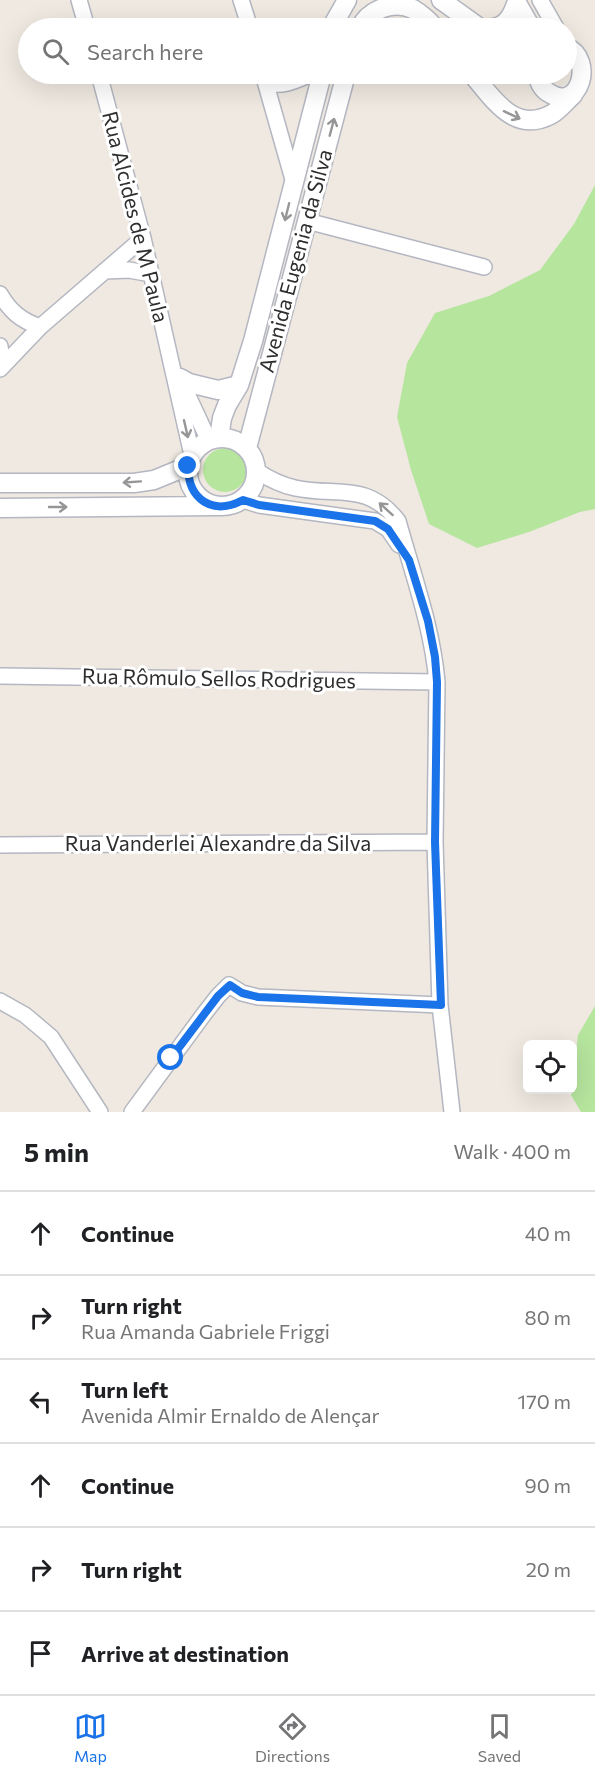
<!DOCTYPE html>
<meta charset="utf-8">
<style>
body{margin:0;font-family:Commissioner,sans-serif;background:#f6f6f6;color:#202124}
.controls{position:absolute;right:18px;bottom:18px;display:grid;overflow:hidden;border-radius:9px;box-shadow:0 6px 24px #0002}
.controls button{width:54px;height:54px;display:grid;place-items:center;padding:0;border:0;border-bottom:2px solid #e0e0e0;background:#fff;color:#202124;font:30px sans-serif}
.stop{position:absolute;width:18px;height:18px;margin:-14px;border:4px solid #1a73e8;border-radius:50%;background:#fff}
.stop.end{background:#1a73e8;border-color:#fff;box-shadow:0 2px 6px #0008}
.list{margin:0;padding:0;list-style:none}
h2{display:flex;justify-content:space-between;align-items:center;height:78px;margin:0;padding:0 24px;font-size:26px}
h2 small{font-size:20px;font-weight:400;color:#757577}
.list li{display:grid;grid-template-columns:39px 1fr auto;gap:18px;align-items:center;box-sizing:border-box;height:84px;padding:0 24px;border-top:2px solid #e0e0e0}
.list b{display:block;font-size:22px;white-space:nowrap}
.list p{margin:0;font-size:20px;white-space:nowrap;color:#757577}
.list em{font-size:20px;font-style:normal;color:#757577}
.icon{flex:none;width:33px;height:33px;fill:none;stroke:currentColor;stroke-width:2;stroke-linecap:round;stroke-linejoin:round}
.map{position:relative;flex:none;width:595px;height:1112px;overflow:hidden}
.search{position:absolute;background:#fff;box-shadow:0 6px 24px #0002;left:18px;right:18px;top:18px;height:66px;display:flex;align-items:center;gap:15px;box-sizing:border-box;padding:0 21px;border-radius:33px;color:#757577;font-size:22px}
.sheet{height:582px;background:#fff}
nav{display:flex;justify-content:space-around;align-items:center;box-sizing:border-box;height:84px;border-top:2px solid #e0e0e0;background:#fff;font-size:16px;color:#757577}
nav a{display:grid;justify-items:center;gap:3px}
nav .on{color:#1a73e8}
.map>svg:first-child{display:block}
.green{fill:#b6e59e}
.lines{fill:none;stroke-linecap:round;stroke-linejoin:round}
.minor-casing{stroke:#b4b7c1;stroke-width:18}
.tertiary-casing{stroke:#b4b7c1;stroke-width:21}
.minor{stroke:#fff;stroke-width:15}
.tertiary{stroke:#fff;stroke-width:18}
.oneway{stroke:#969696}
.route{stroke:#1a73e8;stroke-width:8}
.labels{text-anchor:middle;stroke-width:6;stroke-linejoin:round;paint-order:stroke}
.street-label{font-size:21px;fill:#2e2e2e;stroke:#fff}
</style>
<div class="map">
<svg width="595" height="1112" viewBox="0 0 595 1112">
<rect width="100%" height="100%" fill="#efe9e1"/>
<!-- green -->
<path class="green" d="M595 185V509L580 512 529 532 477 548 429 524 411 470 397 417 407 363 435 313 489 296 540 270 574 224Z
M203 470a22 22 0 1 1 44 0a22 22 0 1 1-44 0Z
M595 1006V1112H581L571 1095 578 1035Z"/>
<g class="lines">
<defs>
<path id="minor" d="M79 0 87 28
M241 0 250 28
M517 0 533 28
M540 0 556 28
M99 74 143 238 192 455
M263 74 294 183
M266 83C283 87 295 81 311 74
M307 221 484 267
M105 271 129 270 151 274
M0 294C10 311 20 320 40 327
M0 346 3 366
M0 369 40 327 143 238
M183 385 209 441
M257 471C269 479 281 485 295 488 337 497 367 481 398 521 413 575 432 626 437 682L435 842 440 1005 452 1112
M243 500 259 505 375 521 388 529 399 545
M0 676 437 682
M0 845 435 842
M0 1001 25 1015 51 1037 100 1112
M132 1112 204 1014 218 996 229 985 242 993 258 997 440 1005"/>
<path id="tertiary" d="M441 0 480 28
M333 28 334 23 347 0
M360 28C369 9 394 0 413 9 421 14 429 21 435 28
M493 28C507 26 513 14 517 1
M472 74C493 98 514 135 552 114 559 110 566 101 573 95
M538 74C538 81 542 89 549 93 580 113 595 59 566 47
M180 378 189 383 218 390 239 385
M188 472a34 34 0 1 1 68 0a34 34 0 1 1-68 0Z
M219 438 222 418 227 405 239 385 253 341 322 74
M247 448 346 74
M0 483H134L154 480 188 466
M0 508 214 506"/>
</defs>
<!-- minor casing -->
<use href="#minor" class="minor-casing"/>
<!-- tertiary casing -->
<use href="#tertiary" class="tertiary-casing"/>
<!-- minor -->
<use href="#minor" class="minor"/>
<!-- tertiary -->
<use href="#tertiary" class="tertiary"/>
</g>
<!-- one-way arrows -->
<defs><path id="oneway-shaft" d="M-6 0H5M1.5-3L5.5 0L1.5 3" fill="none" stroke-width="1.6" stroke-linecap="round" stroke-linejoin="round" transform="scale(1.5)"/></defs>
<g class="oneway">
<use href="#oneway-shaft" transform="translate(512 115) rotate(25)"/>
<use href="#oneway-shaft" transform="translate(332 127) rotate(-75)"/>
<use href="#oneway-shaft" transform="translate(287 212) rotate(104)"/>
<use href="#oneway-shaft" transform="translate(186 429) rotate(77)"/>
<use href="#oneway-shaft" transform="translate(132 482) rotate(176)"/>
<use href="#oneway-shaft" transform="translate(58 507)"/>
<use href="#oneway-shaft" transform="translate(386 509) rotate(-138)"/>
</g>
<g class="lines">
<!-- route -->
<path class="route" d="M171 1058 218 996 230 985 242 993 258 997 441 1005 435 842 437 682 435 657 428 621 409 560 388 529 375 521 259 505 243 500C213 516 188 500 188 466"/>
</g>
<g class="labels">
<!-- street labels -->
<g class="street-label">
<text transform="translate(135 217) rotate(76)" y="7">Rua Alcides de M Paula</text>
<text transform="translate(296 261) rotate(-75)" y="7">Avenida Eugenia da Silva</text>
<text transform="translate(219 679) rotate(1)" y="7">Rua Rômulo Sellos Rodrigues</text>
<text x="218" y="851">Rua Vanderlei Alexandre da Silva</text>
</g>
</g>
</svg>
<div class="controls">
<button><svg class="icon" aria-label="locate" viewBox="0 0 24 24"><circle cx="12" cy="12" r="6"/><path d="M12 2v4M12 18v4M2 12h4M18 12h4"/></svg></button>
</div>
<div class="stop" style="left:171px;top:1058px"></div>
<div class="stop end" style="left:188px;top:466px"></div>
<div class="search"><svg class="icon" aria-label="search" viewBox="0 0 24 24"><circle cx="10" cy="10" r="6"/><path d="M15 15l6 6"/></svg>Search here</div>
</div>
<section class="sheet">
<h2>5 min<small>Walk · 400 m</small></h2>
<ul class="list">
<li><svg class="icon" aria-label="ahead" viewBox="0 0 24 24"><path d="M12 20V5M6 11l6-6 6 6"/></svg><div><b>Continue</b></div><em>40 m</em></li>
<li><svg class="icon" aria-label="right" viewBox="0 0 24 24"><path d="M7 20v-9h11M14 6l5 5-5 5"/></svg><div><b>Turn right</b><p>Rua Amanda Gabriele Friggi</p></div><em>80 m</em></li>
<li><svg class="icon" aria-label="left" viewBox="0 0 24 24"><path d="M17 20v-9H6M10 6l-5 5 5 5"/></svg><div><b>Turn left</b><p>Avenida Almir Ernaldo de Alençar</p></div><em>170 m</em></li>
<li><svg class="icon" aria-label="ahead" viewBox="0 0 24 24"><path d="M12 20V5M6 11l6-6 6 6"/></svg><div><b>Continue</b></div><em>90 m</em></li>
<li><svg class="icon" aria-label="right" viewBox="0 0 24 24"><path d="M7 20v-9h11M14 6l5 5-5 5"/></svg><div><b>Turn right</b></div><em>20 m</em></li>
<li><svg class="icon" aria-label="arrive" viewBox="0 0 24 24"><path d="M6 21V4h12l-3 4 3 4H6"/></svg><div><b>Arrive at destination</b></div></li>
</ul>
</section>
<nav>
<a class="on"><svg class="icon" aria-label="map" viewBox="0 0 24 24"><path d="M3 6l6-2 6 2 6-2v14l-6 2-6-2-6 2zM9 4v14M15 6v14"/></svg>Map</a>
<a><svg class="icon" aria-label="directions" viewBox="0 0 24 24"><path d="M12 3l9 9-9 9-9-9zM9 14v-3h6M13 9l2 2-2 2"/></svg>Directions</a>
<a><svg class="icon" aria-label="saved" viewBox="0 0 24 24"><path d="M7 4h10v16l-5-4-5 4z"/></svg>Saved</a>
</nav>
